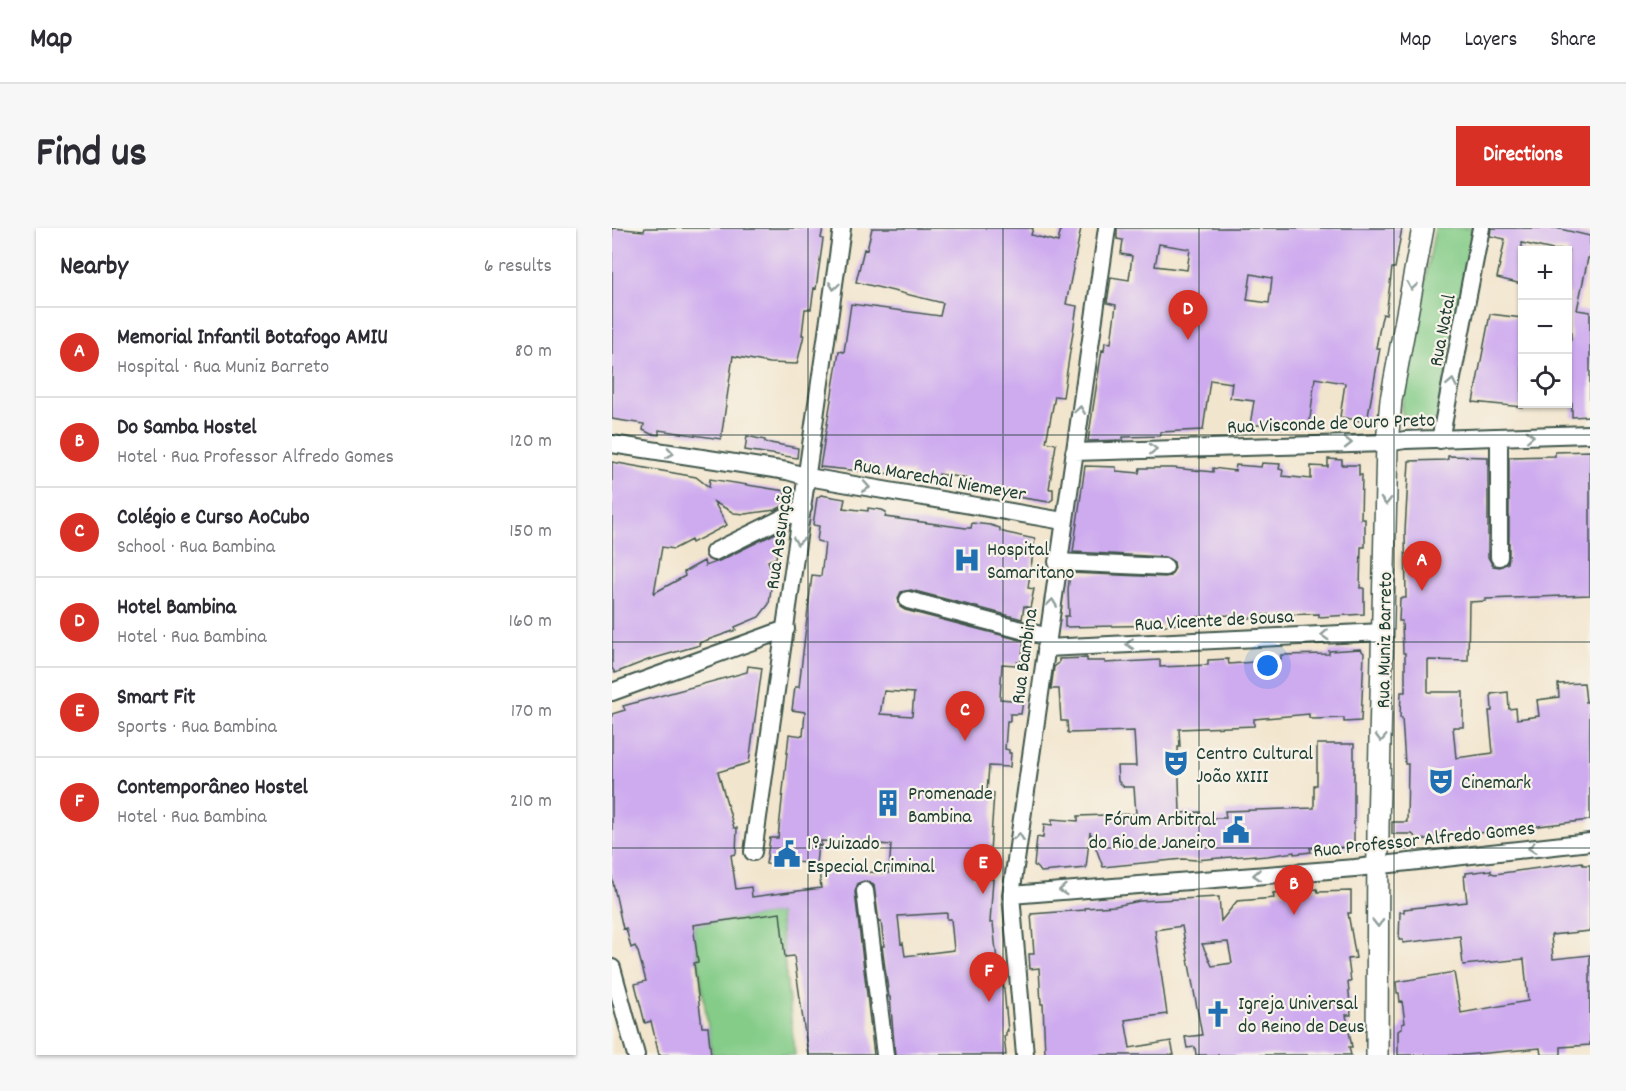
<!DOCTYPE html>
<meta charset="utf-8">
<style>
body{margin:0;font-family:Dekko,sans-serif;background:#f7f7f7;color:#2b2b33}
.controls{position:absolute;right:18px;top:18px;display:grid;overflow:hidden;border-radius:0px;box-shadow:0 2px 4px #0004}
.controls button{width:54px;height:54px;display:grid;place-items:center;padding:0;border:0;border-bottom:2px solid #e1e1e2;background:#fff;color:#2b2b33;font:30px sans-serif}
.you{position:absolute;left:656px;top:438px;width:21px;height:21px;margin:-15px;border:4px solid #fff;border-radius:50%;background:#1a73e8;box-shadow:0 0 0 9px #1a73e833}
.badge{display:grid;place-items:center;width:39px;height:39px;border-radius:50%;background:#d93025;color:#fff;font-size:20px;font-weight:700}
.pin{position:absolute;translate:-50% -50px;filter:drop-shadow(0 2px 3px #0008)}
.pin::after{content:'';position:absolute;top:32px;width:21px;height:18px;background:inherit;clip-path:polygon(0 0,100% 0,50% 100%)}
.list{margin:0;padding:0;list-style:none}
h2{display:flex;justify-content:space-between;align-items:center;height:78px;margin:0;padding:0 24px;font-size:26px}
h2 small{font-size:20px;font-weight:400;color:#7c7c81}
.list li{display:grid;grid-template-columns:39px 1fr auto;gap:18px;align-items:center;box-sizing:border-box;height:90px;padding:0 24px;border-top:2px solid #e1e1e2}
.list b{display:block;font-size:22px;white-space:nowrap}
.list p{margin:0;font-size:20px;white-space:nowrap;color:#7c7c81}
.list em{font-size:20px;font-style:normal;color:#7c7c81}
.icon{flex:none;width:33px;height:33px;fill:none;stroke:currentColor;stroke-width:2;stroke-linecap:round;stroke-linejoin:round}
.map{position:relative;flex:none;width:978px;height:827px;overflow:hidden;border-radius:0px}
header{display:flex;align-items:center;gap:36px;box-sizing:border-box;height:84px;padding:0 30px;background:#fff;border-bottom:2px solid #e1e1e2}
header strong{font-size:28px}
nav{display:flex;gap:33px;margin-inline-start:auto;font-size:21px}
.intro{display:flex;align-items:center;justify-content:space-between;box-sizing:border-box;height:144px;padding:0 36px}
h1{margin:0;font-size:42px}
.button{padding:15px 27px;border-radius:0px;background:#d93025;color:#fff;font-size:21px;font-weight:700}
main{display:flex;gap:36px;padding:0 36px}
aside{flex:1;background:#fff;border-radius:0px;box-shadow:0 2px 4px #0004}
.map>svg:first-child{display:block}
.green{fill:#84cc88;stroke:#52845e;stroke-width:1.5}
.building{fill:#ceaaef;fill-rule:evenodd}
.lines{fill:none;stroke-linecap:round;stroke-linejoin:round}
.minor-casing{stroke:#3f564b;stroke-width:20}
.major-casing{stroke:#3f564b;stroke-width:24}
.minor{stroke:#fff;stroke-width:16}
.major{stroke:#fff;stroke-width:21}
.oneway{stroke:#8f9e9a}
.grid{fill:none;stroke:#1f3d34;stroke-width:1.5;stroke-opacity:0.55}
.labels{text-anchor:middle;stroke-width:4.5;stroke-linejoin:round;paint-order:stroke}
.street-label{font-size:20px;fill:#1f3d34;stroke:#f7f3e8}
.poi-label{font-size:20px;fill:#1f3d34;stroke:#f7f3e8;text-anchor:start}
</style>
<header>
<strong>Map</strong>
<nav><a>Map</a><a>Layers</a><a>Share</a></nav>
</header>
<div class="intro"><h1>Find us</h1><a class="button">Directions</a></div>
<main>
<aside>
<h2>Nearby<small>6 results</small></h2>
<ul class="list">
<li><span class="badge">A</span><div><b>Memorial Infantil Botafogo AMIU</b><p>Hospital · Rua Muniz Barreto</p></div><em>80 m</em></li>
<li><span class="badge">B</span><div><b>Do Samba Hostel</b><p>Hotel · Rua Professor Alfredo Gomes</p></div><em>120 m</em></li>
<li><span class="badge">C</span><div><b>Colégio e Curso AoCubo</b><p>School · Rua Bambina</p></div><em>150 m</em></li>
<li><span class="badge">D</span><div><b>Hotel Bambina</b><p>Hotel · Rua Bambina</p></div><em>160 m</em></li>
<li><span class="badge">E</span><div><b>Smart Fit</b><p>Sports · Rua Bambina</p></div><em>170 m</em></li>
<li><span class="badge">F</span><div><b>Contemporâneo Hostel</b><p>Hotel · Rua Bambina</p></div><em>210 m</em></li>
</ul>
</aside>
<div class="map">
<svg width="978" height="827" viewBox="0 0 978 827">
<rect width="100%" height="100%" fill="#f7f3e8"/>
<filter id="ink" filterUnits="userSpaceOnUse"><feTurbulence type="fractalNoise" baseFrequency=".0167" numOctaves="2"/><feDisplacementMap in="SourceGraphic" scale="12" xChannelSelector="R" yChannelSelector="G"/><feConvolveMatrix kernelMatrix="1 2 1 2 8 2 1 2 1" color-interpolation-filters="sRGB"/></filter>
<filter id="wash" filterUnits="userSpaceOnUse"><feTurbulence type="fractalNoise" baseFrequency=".008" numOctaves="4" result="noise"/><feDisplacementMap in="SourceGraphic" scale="24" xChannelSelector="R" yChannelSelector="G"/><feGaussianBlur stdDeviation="1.35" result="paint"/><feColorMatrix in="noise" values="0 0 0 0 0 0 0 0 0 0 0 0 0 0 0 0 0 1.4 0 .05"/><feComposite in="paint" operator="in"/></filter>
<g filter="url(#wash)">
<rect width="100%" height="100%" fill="#f2e5cd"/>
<!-- green -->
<path class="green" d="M823 0H862L825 193C817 196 801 195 793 191L789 182Z
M167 685 183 827H100L81 697Z"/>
<g id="blocks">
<!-- building -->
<path class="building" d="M0 0 32 3 33 0H211L209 10 211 11 204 61 202 60 199 81H193L190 107H192L185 136 157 135 121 128 109 211 47 202V207L39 206 31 202 32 196 0 191Z
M260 0H421L419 7 446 14 449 0H469L454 76 465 78 451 169 443 168 434 214 444 216 437 261H441V271L437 274 352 261 353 250 327 246V252L324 251 323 255 303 252 304 248H300L301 244 279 242V246L208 239 227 123 232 124 239 76 328 88 331 75 244 54 252 21 255 22Z
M505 0H790L783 40H780L774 87 771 86 769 93 764 120H768L755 194 728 189 733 155 703 150 697 199 682 197V200H662V197H638L642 173 618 170 620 155 598 152 591 202 548 204V208L511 209V212L476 213 490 122 492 123 493 114 499 115 504 77 495 75 499 49 517 52 520 28 509 26 511 12 505 11ZM547 16 578 21 575 42 543 38ZM639 46 660 50 657 75 635 72Z
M879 0H944L978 8V30H976L965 82 978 84V188L960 189V175H956V112H959L958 66H956V22H941L910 15V56L885 50 893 11 878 8Z
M878 86 910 90V179L861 174Z
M135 208 153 212V214L186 220 185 230 133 222Z
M978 223V367L874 371V373L857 374 856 433 816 432V464H851V499H841L844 530 881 525 877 483H880L879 466 896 464 897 481 904 480 905 491 927 488 925 472 947 469 946 456 972 455 974 474 978 473V592L807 612 800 606H780V594H795L796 536H793L790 490H788L789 464H793V425H791L790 393H787L788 370H794L793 303 797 233 833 232 836 231V228L876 229V329L881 338 888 339 896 335 897 329V229L943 228V224Z
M716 231 730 232V237H747V247H750L749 291H753V319H749L748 360H752V386L707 389V386L651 387V390H619V387L585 389V394L557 397 453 399V388H457L456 362 458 345 553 349 558 348 563 340 562 334 553 329 461 324 473 238 504 239V243L527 245 528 240H561L601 244V240L623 243 624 237 649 239 650 235 668 236 667 241 671 242 670 248 699 251V238L716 239Z
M0 234 84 249 97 259 98 251 173 263 171 278 163 282 133 286 122 285 102 274 115 297 80 315 79 312 62 321 50 319 42 365 73 348 72 344 92 333 93 338 107 333 168 303 164 330 156 333 161 345 157 376 147 389 123 399 124 402 87 415 88 417 36 432 3 445 0 440Z
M209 267 233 271 231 280 256 283V280L270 282 274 284 273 289 354 300H359L360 295 378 297 388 300V303L395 305 423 311 416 360 422 361 418 380 412 378 410 391 299 362 289 364 286 370 288 379 293 382 412 413 409 434H405L404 437 390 436 388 471 411 473 409 486H398V493H395L393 521 397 522V525H399L398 539 377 538 375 564 382 565 378 624 363 623 361 650 381 651 378 695H381L386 742 390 741 396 803H394V808H392L394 827H283L278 769H277L270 718H272L269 693 267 694 262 657 252 653 246 655 243 664 262 827H196L182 728 173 729 168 685 81 697 86 734 82 735 90 799H96L99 827H47L39 793 33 795 23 756 34 753 26 724 23 718 19 720 14 700 11 701 0 650V486L13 482 11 478 135 444 136 438 150 440 137 535 106 544 122 600H125L124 626 119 627 124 661 139 659 140 669 209 660 207 642 277 645 279 617 240 614 209 613V618L206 617 204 636 173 633V639L154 636 158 610H166L177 506 191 508 193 484 180 482 183 459H187L200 347 209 348 213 315 205 313 207 298 201 297 205 270ZM272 463 302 465 300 488 268 486ZM335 685V691H339L342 722 293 728 291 715 289 716 286 688Z
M748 421 752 425 749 493 732 494V490L700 491 697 489V486L642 491V498L567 501 568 519H566L568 585 588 584V590H614L613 583 702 580V557H705V516H742V619L698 620 699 624 682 626V624L655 628 643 629V627L584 632 571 631 491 639 478 604 474 640 429 644 422 637 425 609 431 610 432 596 440 597V591L466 593V588L524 586 522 559H512L506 553 505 538H524L522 503 456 505 455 493H449L447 461H439L442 439 447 435V431L475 430V433H493V435L548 432V439L596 437V432L616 431 617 436 642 434V432L669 431V427L717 426V423Z
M970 634 971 637H978V703L939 707 941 731 978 727V817L949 819V827H929L928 820 853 827H786V803L790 800V796L793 795 790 773 788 774 787 765H785L784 754 842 744 849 785 916 773 912 731 851 737 848 708 791 715V712H787L788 684H792V681L855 674 852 648H854V645L879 642V645L883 646Z
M705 661 706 664 739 663V685H736L744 730 736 731 739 754H736L739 787H734L740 819H737L739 827H584L583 819 575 820 573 809 590 807 570 698 543 702 555 786 513 792 518 820 559 813 562 827H433L431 776H429L427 740 418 741 417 726H422L419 686 473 682V680L503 678 528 673 607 669 609 693 625 673 662 670 661 665ZM616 714 620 735 600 738 590 716Z"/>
</g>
</g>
<g filter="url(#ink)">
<use href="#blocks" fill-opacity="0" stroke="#3f564b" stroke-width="1.5"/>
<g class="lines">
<defs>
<path id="minor" d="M887 209V329
M828 212 869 0
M0 216 175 243 196 249 451 293
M462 224 775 215 793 212 978 206
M102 324 191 280
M445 334 553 339
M296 372 436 409
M434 420 771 404
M0 464 174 401
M141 624 230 0
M253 663 273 827
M399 667 743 640 978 614
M0 740 24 827
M413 827 399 667 495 0"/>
<path id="major" d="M765 827 766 599 775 215 779 172 811 0"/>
</defs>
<!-- minor casing -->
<use href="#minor" class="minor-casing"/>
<!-- major casing -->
<use href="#major" class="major-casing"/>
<!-- minor -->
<use href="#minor" class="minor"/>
<!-- major -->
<use href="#major" class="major"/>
</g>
<!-- one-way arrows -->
<defs><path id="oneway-chevron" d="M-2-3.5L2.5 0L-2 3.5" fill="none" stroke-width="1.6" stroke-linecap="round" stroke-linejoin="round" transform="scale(1.5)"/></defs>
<g class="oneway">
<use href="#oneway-chevron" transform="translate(222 58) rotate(98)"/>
<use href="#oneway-chevron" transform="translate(800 58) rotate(100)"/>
<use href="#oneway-chevron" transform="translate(840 155) rotate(-79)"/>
<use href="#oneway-chevron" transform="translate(468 182) rotate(-82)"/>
<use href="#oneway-chevron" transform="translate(918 208) rotate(-2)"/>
<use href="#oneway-chevron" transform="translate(736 215)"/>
<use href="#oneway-chevron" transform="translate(541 221) rotate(-2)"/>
<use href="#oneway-chevron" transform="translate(58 225) rotate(9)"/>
<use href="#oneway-chevron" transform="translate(254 259) rotate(10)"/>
<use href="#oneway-chevron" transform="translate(774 273) rotate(91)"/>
<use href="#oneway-chevron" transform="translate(186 313) rotate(98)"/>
<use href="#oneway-chevron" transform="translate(440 375) rotate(-83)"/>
<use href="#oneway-chevron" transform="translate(713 407) rotate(177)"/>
<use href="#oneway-chevron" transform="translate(518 416) rotate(177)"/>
<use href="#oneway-chevron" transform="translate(769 510) rotate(92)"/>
<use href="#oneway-chevron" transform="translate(407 609) rotate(-82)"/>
<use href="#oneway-chevron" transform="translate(920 620) rotate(173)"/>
<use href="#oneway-chevron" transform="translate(645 647) rotate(176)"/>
<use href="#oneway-chevron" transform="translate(451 662) rotate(176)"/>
<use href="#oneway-chevron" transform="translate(766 695) rotate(90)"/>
</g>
</g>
<!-- grid -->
<path class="grid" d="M196 0V827M391 0V827M587 0V827M782 0V827M0 207H978M0 414H978M0 620H978"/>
<!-- icons -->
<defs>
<symbol id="hospital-bare" viewBox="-9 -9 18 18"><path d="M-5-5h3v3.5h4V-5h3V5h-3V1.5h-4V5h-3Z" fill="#1f6fb2" stroke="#f7f3e8" stroke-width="2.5" paint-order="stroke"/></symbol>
<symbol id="theatre-bare" viewBox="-9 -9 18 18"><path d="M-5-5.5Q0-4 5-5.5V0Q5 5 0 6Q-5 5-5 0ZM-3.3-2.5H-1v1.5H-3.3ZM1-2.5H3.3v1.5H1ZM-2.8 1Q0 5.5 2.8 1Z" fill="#1f6fb2" stroke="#f7f3e8" stroke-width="2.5" paint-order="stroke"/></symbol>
<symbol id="building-bare" viewBox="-9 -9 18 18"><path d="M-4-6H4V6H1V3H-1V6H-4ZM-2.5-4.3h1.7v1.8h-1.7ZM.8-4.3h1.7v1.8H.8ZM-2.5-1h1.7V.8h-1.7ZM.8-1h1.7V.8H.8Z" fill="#1f6fb2" stroke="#f7f3e8" stroke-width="2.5" paint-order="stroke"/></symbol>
<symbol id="civic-bare" viewBox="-9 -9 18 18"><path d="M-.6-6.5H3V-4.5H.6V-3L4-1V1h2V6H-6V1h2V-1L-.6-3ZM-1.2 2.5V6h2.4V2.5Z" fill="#1f6fb2" stroke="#f7f3e8" stroke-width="2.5" paint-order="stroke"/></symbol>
<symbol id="church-bare" viewBox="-9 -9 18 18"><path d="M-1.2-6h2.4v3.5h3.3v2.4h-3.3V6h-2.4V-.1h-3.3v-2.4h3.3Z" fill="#1f6fb2" stroke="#f7f3e8" stroke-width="2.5" paint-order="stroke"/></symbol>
</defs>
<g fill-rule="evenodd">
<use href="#hospital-bare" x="336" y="313" width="38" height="38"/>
<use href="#theatre-bare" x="545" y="516" width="38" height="38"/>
<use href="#theatre-bare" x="810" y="534" width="38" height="38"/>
<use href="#building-bare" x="257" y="556" width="38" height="38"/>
<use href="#civic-bare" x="605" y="583" width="38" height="38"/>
<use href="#civic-bare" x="156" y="607" width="38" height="38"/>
<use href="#church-bare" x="587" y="767" width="38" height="38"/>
</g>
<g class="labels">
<!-- street labels -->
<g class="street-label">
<text transform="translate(829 102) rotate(-79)" y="7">Rua Natal</text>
<text transform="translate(719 194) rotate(-2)" y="7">Rua Visconde de Ouro Preto</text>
<text transform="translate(328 250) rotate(10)" y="7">Rua Marechal Niemeyer</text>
<text transform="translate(166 309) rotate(-82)" y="7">Rua Assunção</text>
<text transform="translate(602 391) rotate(-3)" y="7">Rua Vicente de Sousa</text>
<text transform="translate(771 412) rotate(-89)" y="7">Rua Muniz Barreto</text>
<text transform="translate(411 428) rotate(-82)" y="7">Rua Bambina</text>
<text transform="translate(812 610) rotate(-6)" y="7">Rua Professor Alfredo Gomes</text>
</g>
<!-- poi labels -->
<g class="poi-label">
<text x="375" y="327">Hospital<tspan x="375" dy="23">Samaritano</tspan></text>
<text x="584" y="531">Centro Cultural<tspan x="584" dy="23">João XXIII</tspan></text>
<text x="849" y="560">Cinemark</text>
<text x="296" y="571">Promenade<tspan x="296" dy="23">Bambina</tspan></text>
<text x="604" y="597" text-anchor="end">Fórum Arbitral<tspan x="604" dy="23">do Rio de Janeiro</tspan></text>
<text x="195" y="621">1º Juizado<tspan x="195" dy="23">Especial Criminal</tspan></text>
<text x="626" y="781">Igreja Universal<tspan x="626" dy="23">do Reino de Deus</tspan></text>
</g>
</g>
</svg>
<div class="controls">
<button>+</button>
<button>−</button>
<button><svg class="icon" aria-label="locate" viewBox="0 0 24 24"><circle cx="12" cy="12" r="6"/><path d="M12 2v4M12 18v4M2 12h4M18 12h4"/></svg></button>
</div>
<div class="you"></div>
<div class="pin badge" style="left:810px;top:363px">A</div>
<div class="pin badge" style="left:682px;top:687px">B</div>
<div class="pin badge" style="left:353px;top:513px">C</div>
<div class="pin badge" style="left:576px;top:112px">D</div>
<div class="pin badge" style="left:371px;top:666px">E</div>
<div class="pin badge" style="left:377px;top:774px">F</div>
</div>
</main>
